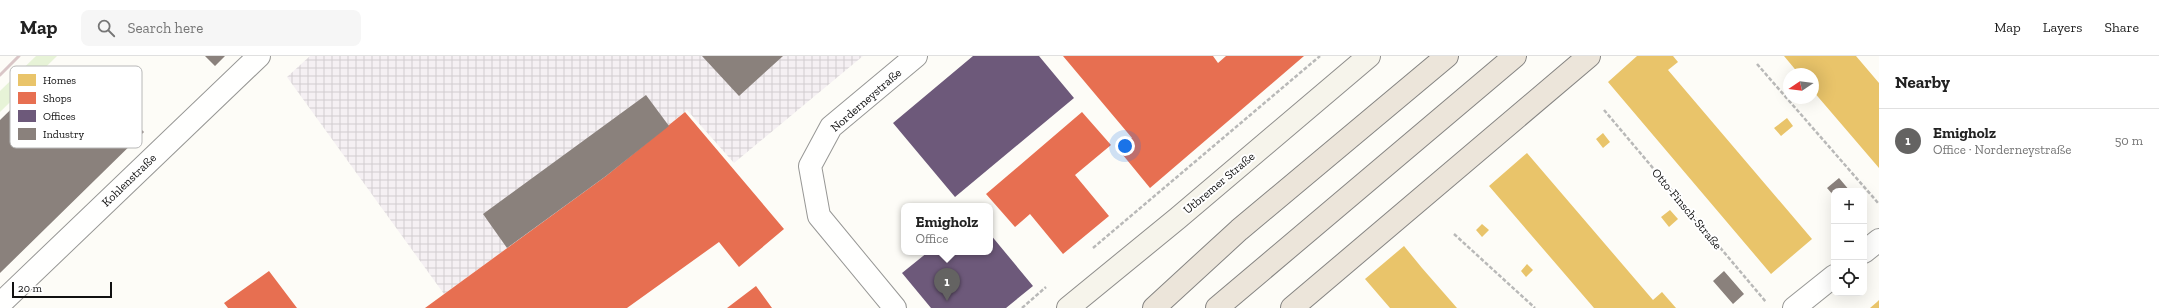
<!DOCTYPE html>
<meta charset="utf-8">
<style>
body{margin:0;font-family:"Zilla Slab",serif;background:#f6f6f6;color:#222}
.controls{position:absolute;right:12px;bottom:12px;display:grid;overflow:hidden;border-radius:8px;box-shadow:0 4px 16px #0002}
.controls button{width:36px;height:36px;display:grid;place-items:center;padding:0;border:0;border-bottom:1px solid #e0e0e0;background:#fff;color:#222;font:20px sans-serif}
.compass{position:absolute;left:1783px;top:12px;width:36px;height:36px;border-radius:50%;background:#fff;box-shadow:0 4px 16px #0002;rotate:257deg}
.scale{position:absolute;left:12px;bottom:10px;width:100px;box-sizing:border-box;padding-left:4px;border:2px solid #111;border-top:0;font-size:11px;line-height:14px;white-space:nowrap;color:#111;-webkit-text-stroke:3px #fff;paint-order:stroke}
.you{position:absolute;left:1125px;top:90px;width:14px;height:14px;margin:-10px;border:3px solid #fff;border-radius:50%;background:#1a73e8;box-shadow:0 0 0 6px #1a73e833}
.badge{display:grid;place-items:center;width:26px;height:26px;border-radius:50%;background:#646362;color:#fff;font-size:13px;font-weight:700}
.pin{position:absolute;translate:-50% -33px;filter:drop-shadow(0 1px 2px #0008)}
.pin::after{content:'';position:absolute;top:21px;width:14px;height:12px;background:inherit;clip-path:polygon(0 0,100% 0,50% 100%)}
.popup{position:absolute;left:901px;top:147px;width:92px;height:52px;box-sizing:border-box;display:grid;place-content:center;border-radius:8px;background:#fff;filter:drop-shadow(0 1px 3px #0005);font-size:13px;white-space:nowrap;color:#767676}
.popup b{font-size:15px;color:#222}
.popup::after{content:'';position:absolute;left:50%;top:100%;margin-left:-8px;border:8px solid transparent;border-top-color:#fff}
.list{margin:0;padding:0;list-style:none}
h2{display:flex;justify-content:space-between;align-items:center;height:52px;margin:0;padding:0 16px;font-size:17px}
h2 small{font-size:13px;font-weight:400;color:#767676}
.list li{display:grid;grid-template-columns:26px 1fr auto;gap:12px;align-items:center;box-sizing:border-box;height:64px;padding:0 16px;border-top:1px solid #e0e0e0}
.list b{display:block;font-size:15px;white-space:nowrap}
.list p{margin:0;font-size:13px;white-space:nowrap;color:#767676}
.list em{font-size:13px;font-style:normal;color:#767676}
.icon{flex:none;width:22px;height:22px;fill:none;stroke:currentColor;stroke-width:2;stroke-linecap:round;stroke-linejoin:round}
.map{position:relative;flex:none;width:1879px;height:252px;overflow:hidden}
header{display:flex;align-items:center;gap:24px;box-sizing:border-box;height:56px;padding:0 20px;background:#fff;border-bottom:1px solid #e0e0e0}
header strong{font-size:19px}
nav{display:flex;gap:22px;margin-inline-start:auto;font-size:14px}
.search{width:280px;height:36px;background:#f6f6f6;display:flex;align-items:center;gap:10px;box-sizing:border-box;padding:0 14px;border-radius:8px;color:#767676;font-size:15px}
main{display:flex}
aside{flex:1;background:#fff}
.map>svg:first-child{display:block}
.industrial{fill:url(#industrial-grid)}
.grass{fill:#e7f3d7}
.homes{fill:#e9c46a}
.shops{fill:#e76f51}
.offices{fill:#6d597a}
.industry{fill:#8a817c}
.lines{fill:none;stroke-linecap:round;stroke-linejoin:round}
.minor-casing{stroke:#979795;stroke-width:24}
.secondary-casing{stroke:#8e8d8b;stroke-width:24}
.trunk-casing{stroke:#858482;stroke-width:24}
.path{stroke:#b9b9b8;stroke-width:2.5;stroke-dasharray:4 2;stroke-linecap:butt}
.minor{stroke:#fffffe;stroke-width:22}
.secondary{stroke:#f6f4eb;stroke-width:22}
.trunk{stroke:#ece5da;stroke-width:22}
.rail{stroke:#d9c6c7;stroke-width:3}
.labels{text-anchor:middle;stroke-width:4;stroke-linejoin:round;paint-order:stroke}
.street-label{font-size:12px;fill:#111;stroke:#fff}
.key{fill:#fff;stroke:#b8b8b8;stroke-width:1}
.key-label{font-size:11px;fill:#111}
</style>
<header>
<strong>Map</strong>
<div class="search"><svg class="icon" aria-label="search" viewBox="0 0 24 24"><circle cx="10" cy="10" r="6"/><path d="M15 15l6 6"/></svg>Search here</div>
<nav><a>Map</a><a>Layers</a><a>Share</a></nav>
</header>
<main>
<div class="map">
<svg width="1879" height="252" viewBox="0 0 1879 252">
<defs>
<pattern id="industrial-grid" width="8" height="8" patternUnits="userSpaceOnUse"><rect width="8" height="8" fill="#f5f0f3"/><path d="M0 4h8M4 0v8" fill="none" stroke="#d1cdcf"/></pattern>
</defs>
<rect width="100%" height="100%" fill="#fdfcf7"/>
<!-- industrial -->
<path class="industrial" d="M310 0H863L734 107 687 54 605 121 444 238 287 21Z"/>
<!-- grass -->
<path class="grass" d="M36 0H57L0 56V35Z"/>
<!-- homes -->
<path class="homes" d="M1637 0H1673L1678 6 1668 14 1812 183 1771 218 1608 26Z
M1784 0H1856L1879 27V112L1813 35V18H1799Z
M1787 62 1793 70 1781 80 1774 72Z
M1603 77 1610 86 1603 92 1596 83Z
M1527 97 1653 244 1662 236 1676 252H1594L1489 130Z
M1670 154 1678 163 1669 171 1661 161Z
M1482 168 1489 174 1482 181 1476 174Z
M1404 190 1422 212 1457 252H1390L1365 223Z
M1527 208 1533 214 1526 221 1521 215Z
M1879 244V252H1870L1877 246Z"/>
<!-- shops -->
<path class="shops" d="M1063 0H1213L1218 7 1226 0H1304L1150 132 1118 93 1132 82Z
M685 56 784 173 739 211 719 186 627 252H425L606 120Z
M1082 56 1111 89 1075 119 1109 160 1063 198 1030 158 1015 171 986 138Z
M269 215 297 252H228L224 247Z
M756 230 772 252H727Z"/>
<!-- offices -->
<path class="offices" d="M973 0H1039L1074 42 955 141 893 67Z
M990 178 1033 230 1006 252H931L902 217 928 196H990Z"/>
<!-- industry -->
<path class="industry" d="M205 0H225L215 10Z
M702 0H783L739 40Z
M43 22 106 88 131 63 144 76 0 217V64Z
M646 39 669 70 606 120 507 192 483 158Z
M1839 122 1850 135H1834V140L1827 132Z
M1724 215 1744 238 1733 248 1713 225Z"/>
<g class="lines">
<defs>
<path id="minor" d="M1864 196 1879 184
M0 248 259 0
M895 252 819 160 810 110 831 71 916 0
M1794 252 1834 220"/>
<path id="secondary" d="M1068 252 1178 162 1369 0"/>
<path id="trunk" d="M1154 252 1239 174 1447 0
M1217 252 1515 0
M1292 252 1589 0"/>
</defs>
<!-- minor casing -->
<use href="#minor" class="minor-casing"/>
<!-- secondary casing -->
<use href="#secondary" class="secondary-casing"/>
<!-- trunk casing -->
<use href="#trunk" class="trunk-casing"/>
<!-- path -->
<path class="path" d="M1757 8 1879 148
M1604 54 1766 246
M1454 178 1535 252
M1093 192 1320 0
M1022 252 1046 231"/>
<!-- minor -->
<use href="#minor" class="minor"/>
<!-- secondary -->
<use href="#secondary" class="secondary"/>
<!-- trunk -->
<use href="#trunk" class="trunk"/>
<!-- rail -->
<path class="rail" d="M0 19 19 0"/>
</g>
<g class="labels">
<!-- street labels -->
<g class="street-label">
<text transform="translate(866 44) rotate(-41)" y="4">Norderneystraße</text>
<text transform="translate(129 124) rotate(-44)" y="4">Kohlenstraße</text>
<text transform="translate(1219 127) rotate(-40)" y="4">Utbremer Straße</text>
<text transform="translate(1687 153) rotate(50)" y="4">Otto-Finsch-Straße</text>
</g>
</g>
<!-- legend -->
<rect x="10" y="10" width="132" height="82" rx="6" class="key"/>
<rect x="18" y="18" width="18" height="12" fill="#e9c46a"/>
<rect x="18" y="36" width="18" height="12" fill="#e76f51"/>
<rect x="18" y="54" width="18" height="12" fill="#6d597a"/>
<rect x="18" y="72" width="18" height="12" fill="#8a817c"/>
<g class="key-label">
<text x="43" y="28">Homes</text>
<text x="43" y="46">Shops</text>
<text x="43" y="64">Offices</text>
<text x="43" y="82">Industry</text>
</g>
</svg>
<div class="controls">
<button>+</button>
<button>−</button>
<button><svg class="icon" aria-label="locate" viewBox="0 0 24 24"><circle cx="12" cy="12" r="6"/><path d="M12 2v4M12 18v4M2 12h4M18 12h4"/></svg></button>
</div>
<svg class="compass" viewBox="-18 -18 36 36"><path d="M0-13l5 13h-10z" fill="#e53935"/><path d="M0 13l5-13h-10z" fill="#767676"/></svg>
<div class="scale">20 m</div>
<div class="you"></div>
<div class="pin badge" style="left:947px;top:245px">1</div>
<div class="popup"><b>Emigholz</b>Office</div>
</div>
<aside>
<h2>Nearby<small></small></h2>
<ul class="list">
<li><span class="badge">1</span><div><b>Emigholz</b><p>Office · Norderneystraße</p></div><em>50 m</em></li>
</ul>
</aside>
</main>
